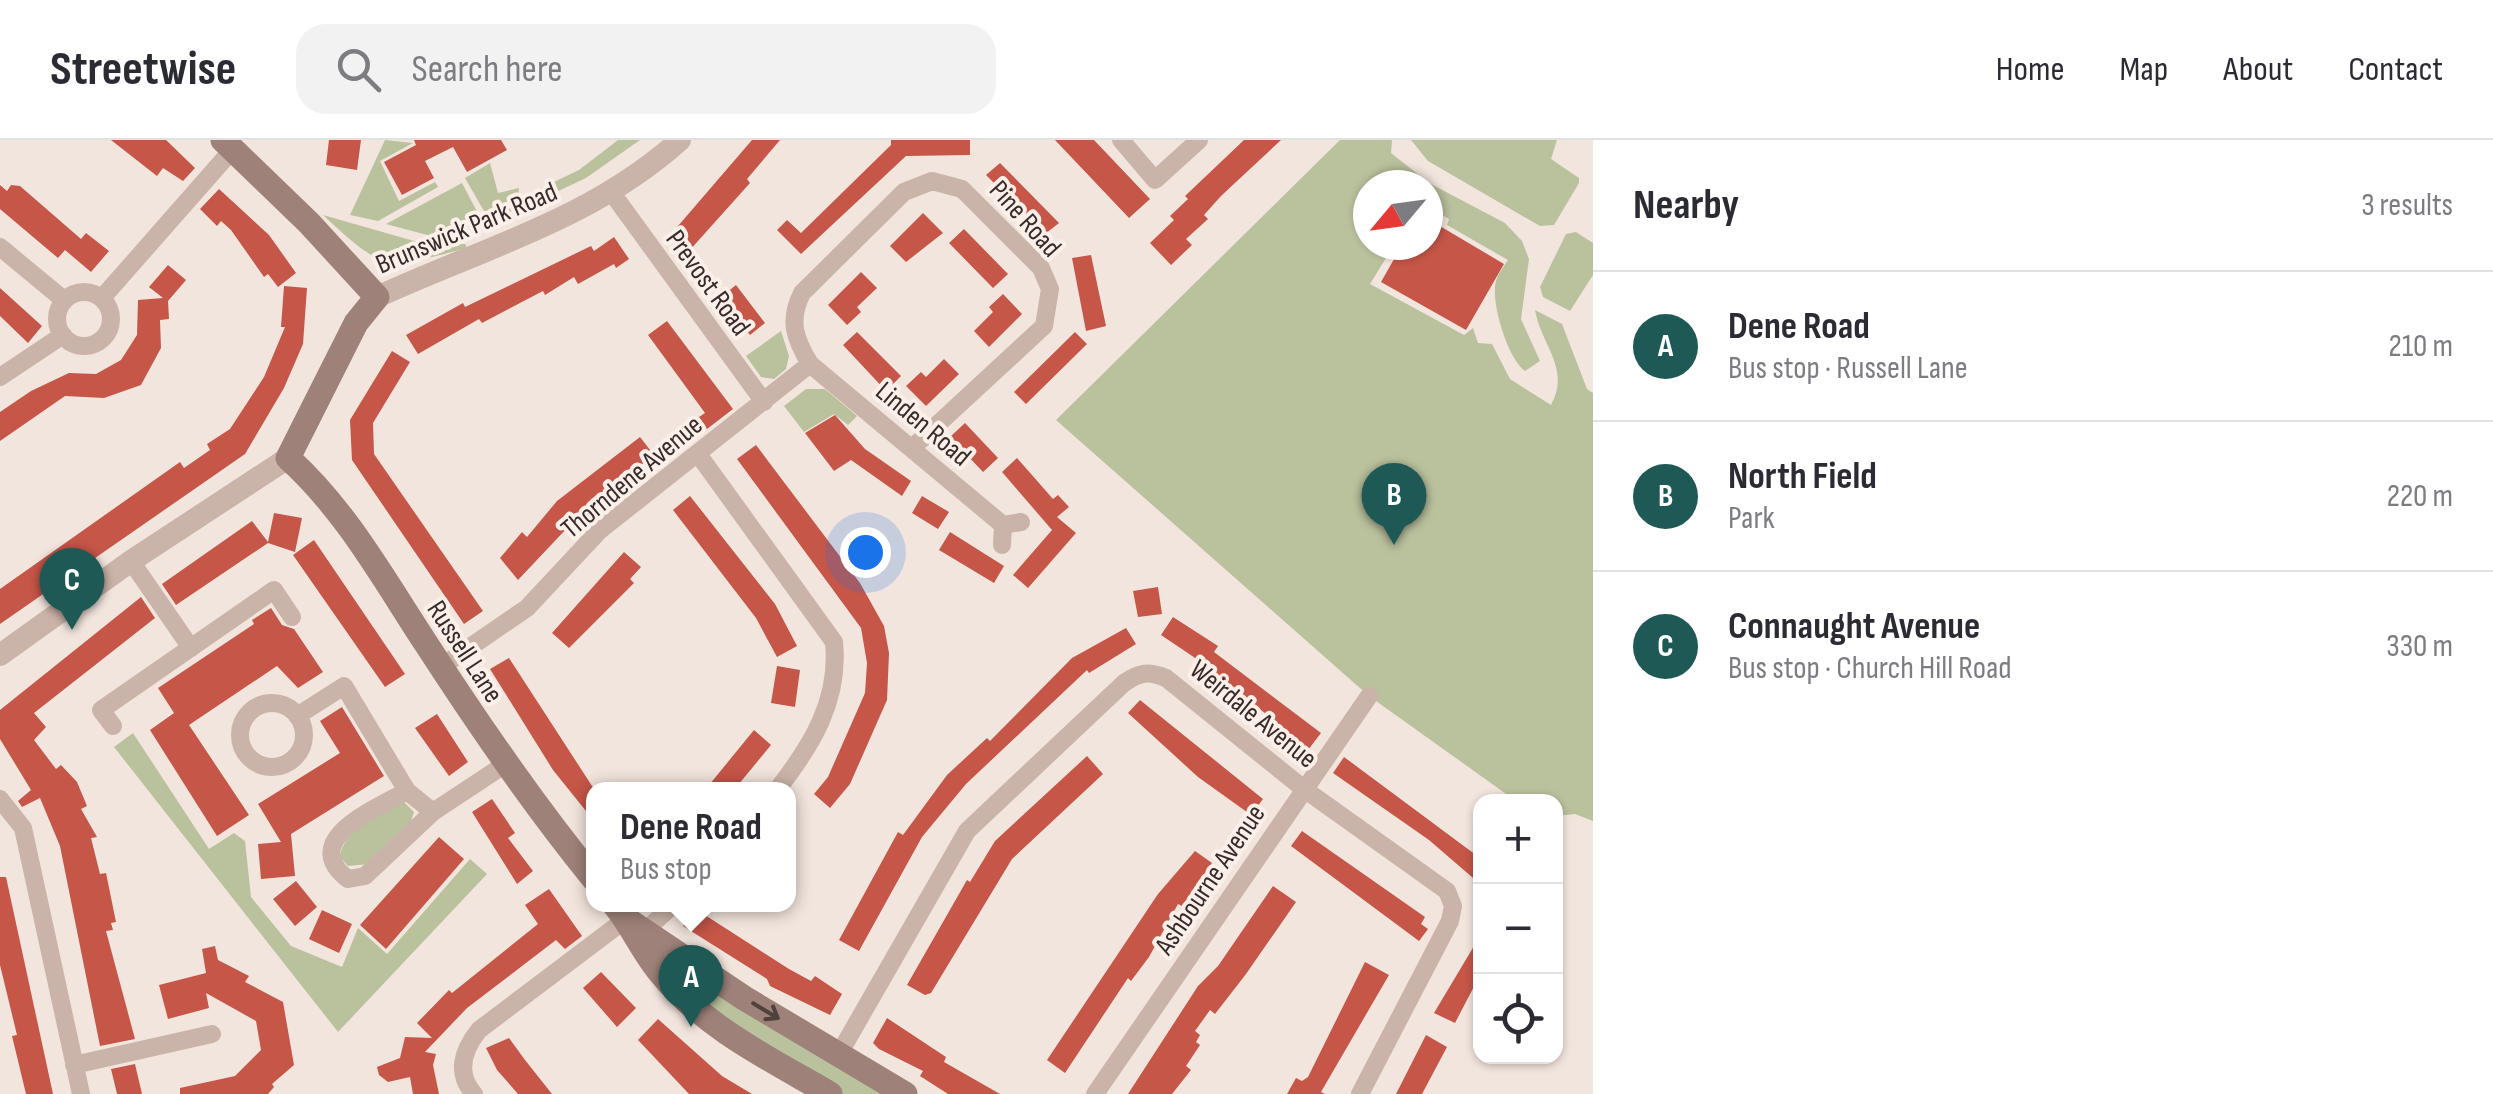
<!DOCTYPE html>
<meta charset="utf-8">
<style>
body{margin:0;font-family:"Sofia Sans Condensed",sans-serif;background:#f2f2f3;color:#2b2b33}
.controls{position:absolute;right:30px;bottom:30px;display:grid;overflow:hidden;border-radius:20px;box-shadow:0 2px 8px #0004}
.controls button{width:90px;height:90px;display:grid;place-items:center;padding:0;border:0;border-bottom:2px solid #e1e1e2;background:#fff;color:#2b2b33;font:50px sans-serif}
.compass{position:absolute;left:1353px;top:30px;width:90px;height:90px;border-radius:50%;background:#fff;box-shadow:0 2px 8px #0004;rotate:241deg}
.you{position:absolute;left:865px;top:412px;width:35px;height:35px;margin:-25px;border:8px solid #fff;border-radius:50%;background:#1a73e8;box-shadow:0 0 0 15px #1a73e833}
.badge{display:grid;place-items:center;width:65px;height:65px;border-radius:50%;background:#1e5955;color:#fff;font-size:32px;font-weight:700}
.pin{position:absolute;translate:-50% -82px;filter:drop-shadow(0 2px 5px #0008)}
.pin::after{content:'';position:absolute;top:52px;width:35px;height:30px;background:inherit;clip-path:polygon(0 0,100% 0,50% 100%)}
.popup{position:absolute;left:586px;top:642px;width:210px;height:130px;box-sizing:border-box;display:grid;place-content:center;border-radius:20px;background:#fff;filter:drop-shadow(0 2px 8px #0005);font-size:32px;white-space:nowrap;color:#7c7c81}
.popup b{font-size:38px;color:#2b2b33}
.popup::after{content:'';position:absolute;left:50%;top:100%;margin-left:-20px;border:20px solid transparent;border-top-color:#fff}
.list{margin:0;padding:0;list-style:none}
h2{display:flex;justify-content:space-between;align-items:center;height:130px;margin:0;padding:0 40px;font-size:42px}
h2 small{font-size:32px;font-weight:400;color:#7c7c81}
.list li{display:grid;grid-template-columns:65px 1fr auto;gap:30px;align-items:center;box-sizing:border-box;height:150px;padding:0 40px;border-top:2px solid #e1e1e2}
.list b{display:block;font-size:38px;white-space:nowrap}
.list p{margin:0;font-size:32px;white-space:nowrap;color:#7c7c81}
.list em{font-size:32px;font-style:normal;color:#7c7c81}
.icon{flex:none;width:55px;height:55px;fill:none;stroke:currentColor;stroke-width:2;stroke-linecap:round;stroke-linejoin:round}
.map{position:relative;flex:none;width:1593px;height:954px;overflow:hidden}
header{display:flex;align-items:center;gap:60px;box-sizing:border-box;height:140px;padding:0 50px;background:#fff;border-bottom:2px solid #e1e1e2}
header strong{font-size:48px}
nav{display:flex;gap:55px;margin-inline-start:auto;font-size:35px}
.search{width:700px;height:90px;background:#f2f2f3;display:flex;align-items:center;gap:25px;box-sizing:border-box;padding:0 35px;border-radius:30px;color:#7c7c81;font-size:38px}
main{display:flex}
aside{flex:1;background:#fff}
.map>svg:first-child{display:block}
.green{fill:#bac19d}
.building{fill:#c55648}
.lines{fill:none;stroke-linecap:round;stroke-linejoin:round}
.minor{stroke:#cab3a8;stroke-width:18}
.tertiary{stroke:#cab3a8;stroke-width:22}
.secondary{stroke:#9e827a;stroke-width:25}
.oneway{stroke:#51413d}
.labels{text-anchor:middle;stroke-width:8;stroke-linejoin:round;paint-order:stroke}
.street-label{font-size:28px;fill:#372b29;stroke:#faf0e9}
</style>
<header>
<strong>Streetwise</strong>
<div class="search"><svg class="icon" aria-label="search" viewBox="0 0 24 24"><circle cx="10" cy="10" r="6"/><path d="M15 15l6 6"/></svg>Search here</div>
<nav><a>Home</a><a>Map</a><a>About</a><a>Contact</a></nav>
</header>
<main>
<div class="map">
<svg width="1593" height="954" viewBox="0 0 1593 954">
<rect width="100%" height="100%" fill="#f2e5dd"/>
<!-- green -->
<path class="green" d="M385 0 413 3 380 21 399 61 435 42 438 47 378 81 350 75Z
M618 0H640L586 38 539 60 535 51 579 30Z
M1340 0H1392L1391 13 1429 43 1505 83 1522 101 1529 119 1521 179 1540 221 1525 231C1508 219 1490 162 1496 141 1498 134 1504 126 1508 120L1447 85 1449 79 1428 67V45H1368V105H1394L1370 144 1464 195 1473 188 1478 203 1492 204 1510 239 1551 265C1571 228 1541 205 1535 170L1562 184 1587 249 1593 253V681L1575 674 1556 676V662L1516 661 1369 556 1056 280Z
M1411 0H1557L1551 19 1579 38V43L1554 85 1540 86 1428 21Z
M490 23 498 53 519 48 517 70 488 78 465 38Z
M462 43 483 83 431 96 386 84Z
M323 75 428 105 465 104 467 108C386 129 386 134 323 75Z
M1576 92 1593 103V135L1570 171 1543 157 1540 147 1566 94Z
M781 191 789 216 786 229 774 239 761 237 746 216Z
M806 249H825L857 276 848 285 834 274 804 292 784 266Z
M133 593 209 709 234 693 245 701 251 757 291 806 342 827 358 788 387 814 470 719 487 734 338 892 114 607Z
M404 662 414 672 411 681 370 724 348 726 340 717C342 692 381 667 404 662Z
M676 823 883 954H834L739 896 668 833Z"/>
<!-- building -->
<path class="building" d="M111 0H166L195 28 183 41 163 28 157 36Z
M329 0H361L357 30 326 25Z
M414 0H501L507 10 467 32 453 7 425 21 434 38 402 55 384 22 416 5Z
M752 0H780L747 39 750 43 689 111 672 93Z
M891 0H970V15L906 16 801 114 777 90 787 80 801 93 891 5Z
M1055 0H1094L1150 59 1129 78Z
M1244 0H1281L1221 56 1204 75 1208 79 1186 99 1192 105 1171 125 1150 103 1174 80 1170 76 1188 59 1185 56Z
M1000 23 1059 83 1045 94 986 35Z
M0 45 7 51 11 45 20 46 81 99 86 93 109 111 91 132 65 110 58 118 0 69Z
M219 49 269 95 296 133 278 147 268 134 264 137 231 90 221 81 217 86 200 69Z
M923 73 943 93 906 122 890 106Z
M1428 79 1504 124 1466 190 1381 142 1402 105H1428Z
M964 89 1008 134 993 148 949 103Z
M614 97 629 119 616 128 614 124 578 144 574 137 545 155 543 151 482 183 479 179 418 214 406 195 463 163 465 167 591 106 594 111Z
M1091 115 1106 186 1086 191 1072 118Z
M168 125 186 140 168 161 169 179 160 180 161 208 141 245 104 258 65 256 0 301V272L31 251 69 233 96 234 121 220 137 195 138 160 163 158 149 147Z
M861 132 877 148 857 167 861 172 847 185 828 165Z
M736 145 765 183 750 195 721 157Z
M284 146 307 148 303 204 284 248 245 314 0 484V449L180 322 184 328 210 310 207 304 230 289 264 237 285 187H281Z
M0 148 42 186 28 203 0 176Z
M1003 154 1022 174 989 207 974 191 993 172 989 167Z
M667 181 733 269 707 289 699 277 705 273 648 195Z
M857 192 901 236 886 251 843 205Z
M1075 192 1087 204 1026 264 1014 252Z
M392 211 410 222 373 283 374 314 483 471 464 484 352 320 350 280Z
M944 219 959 234 926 266 906 246 921 232 926 237Z
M835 275 865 309 911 341 902 356 851 320 834 331 805 293Z
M965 283 998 318 983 332 950 297Z
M640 297 654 315 566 383 569 386 518 440 500 418 522 392 527 397 557 361Z
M756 305 860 443 884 486 889 513 887 560 850 644 830 668 814 654 828 637 865 553 867 523 861 488 737 319Z
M1017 318 1053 359 1058 355 1069 367 1057 377 1076 393 1028 448 1013 435 1052 390 1002 332Z
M690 356 775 464 797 506 777 517 756 478 673 370Z
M922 356 949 372 938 389 912 373Z
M274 373 302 378 295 412 268 403 176 465 162 444 252 381 268 402Z
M950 392 1004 426 994 443 939 410Z
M314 400 405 534 385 547 293 415Z
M624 412 641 427 630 439 634 443 569 508 552 493Z
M1158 447 1162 474 1138 477 1133 451Z
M141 457 155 478 34 573 46 587 34 600 56 629 61 625 77 642 87 666 81 669 97 697 91 698 100 734 106 733 116 782 111 783 113 790 106 791 135 899 100 906 60 706 40 658 22 667 18 661 31 650 0 599V570Z
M271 468 282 485 294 489 323 532 298 548 277 526 189 585 249 675 217 696 150 590 174 573 158 548 254 484 252 480Z
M1173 477 1218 506 1214 512 1321 593 1308 610 1254 564 1250 569 1209 535 1213 530 1161 495Z
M1126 488 1136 504 1089 533 1087 530 966 644 922 697 859 811 839 800 898 692 903 695 947 635 987 598 990 601 1072 518Z
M509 518 594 649V681L553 630 490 529Z
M777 526 800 530 795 567 771 563Z
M1140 560 1263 659 1251 675 1198 637 1128 573Z
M342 567 384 636 291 694 295 736 261 739 258 704 281 702 258 664 340 613 320 581Z
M437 574 468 622 449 636 415 588Z
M754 590 771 605 734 650H705Z
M1087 616 1103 634 1012 719 931 853 925 855 907 845 967 740 970 742 995 701Z
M1344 617 1480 718V744L1429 700 1333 633Z
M492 659 515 693 508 698 533 731 517 744 472 672Z
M1302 691 1425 777 1421 784 1428 789 1419 801 1291 706Z
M439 697 464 719 386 809 360 785Z
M1195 711 1212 723 1182 766 1178 764 1149 817 1131 841 1128 838 1065 933 1047 920 1158 754Z
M0 737H6L53 954H26L12 896 17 895 0 825Z
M296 741 317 767 295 786 273 759Z
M1273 746 1296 762 1246 834 1215 874 1210 870 1195 891 1200 895 1196 902 1200 905 1186 926 1191 930 1172 954H1128L1198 846 1218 826Z
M549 749 582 796 565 809 556 800 467 868 425 912 436 914 433 925 439 954H413L410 937 388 942 379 935 377 927 400 918 405 897 432 898 417 883 449 850 452 853 538 784 525 765Z
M694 768 789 829 811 841 815 836 842 854 830 875 770 846 767 839 683 786Z
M322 770 352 784 339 813 309 799Z
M1480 796V835L1455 883 1434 873Z
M215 806 218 820 249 836 245 842 283 862 294 925 272 944 274 947 268 954H180V948L235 936 261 910 256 881 206 853 209 868 168 879 159 845 206 833 202 809Z
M1365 822 1389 835 1321 952 1325 954H1287L1296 938 1302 941 1308 937Z
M601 832 636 868 617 887 583 848Z
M887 878 946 917 944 922 1000 954H948L920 936 923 931 879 909 873 903Z
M658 879 722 936 752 954H689L638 900Z
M1426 895 1447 907 1422 954H1396Z
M509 898 525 920 552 954H518L497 930 486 908Z
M135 924 142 954H117L111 929Z"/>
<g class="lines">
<!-- minor -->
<path class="minor" d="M1121 0 1155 40 1199 0
M612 53 764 262
M0 107 64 160
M57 179a27 27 0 1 1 54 0a27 27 0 1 1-54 0Z
M102 158 233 9
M0 237 63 195
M912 308 1044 186 1050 149 1041 128 962 49 932 41 904 52 802 153C788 181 795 199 810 224L1003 385
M698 314 834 502C840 560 812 605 777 650
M1002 405 1003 385 1021 382
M131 421 191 508
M441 527 527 468 599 391 810 224
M240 595a32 32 0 1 1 64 0a32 32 0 1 1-64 0Z
M297 576 344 546 407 651
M113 586 101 570 274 450 292 477
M0 659 23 688 81 954
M433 672 407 651C377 668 297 700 348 739L365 736 433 672 504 625
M647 789 674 764
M839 914 967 691 1124 543C1140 532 1148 531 1166 538L1304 649 1447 751 1453 766 1450 781 1360 954
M74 925 212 894
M474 954C455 933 463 910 479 890L626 779
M1095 954 1369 556"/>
<!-- tertiary -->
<path class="tertiary" d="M377 157C483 108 591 80 680 0
M0 515 131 421 288 318"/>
<!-- secondary -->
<path class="secondary" d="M223 0 309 83 377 157 356 183 288 318C345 369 383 438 425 502 478 584 532 663 594 739
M614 764C633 787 644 815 663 836 707 889 772 920 830 954
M626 779 744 858 905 954"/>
</g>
<!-- one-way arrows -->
<defs><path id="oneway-shaft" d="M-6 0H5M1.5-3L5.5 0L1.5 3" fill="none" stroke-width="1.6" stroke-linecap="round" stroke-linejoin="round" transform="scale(2.5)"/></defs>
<use class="oneway" href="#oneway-shaft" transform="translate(766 871) rotate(31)"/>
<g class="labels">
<!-- street labels -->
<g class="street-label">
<text transform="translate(1026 78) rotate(48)" y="10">Pine Road</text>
<text transform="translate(466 87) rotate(-23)" y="10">Brunswick Park Road</text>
<text transform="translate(709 142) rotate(54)" y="10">Prevost Road</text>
<text transform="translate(924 283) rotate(40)" y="10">Linden Road</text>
<text transform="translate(631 336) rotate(-40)" y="10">Thorndene Avenue</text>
<text transform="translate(466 511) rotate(57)" y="10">Russell Lane</text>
<text transform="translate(1254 573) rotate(39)" y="10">Weirdale Avenue</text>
<text transform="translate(1209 739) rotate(-56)" y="10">Ashbourne Avenue</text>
</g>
</g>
</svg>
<div class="controls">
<button>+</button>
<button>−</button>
<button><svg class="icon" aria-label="locate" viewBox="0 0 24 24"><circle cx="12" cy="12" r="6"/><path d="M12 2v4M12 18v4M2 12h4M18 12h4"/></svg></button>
</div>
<svg class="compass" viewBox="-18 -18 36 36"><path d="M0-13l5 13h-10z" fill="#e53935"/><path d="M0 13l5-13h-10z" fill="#7c7c81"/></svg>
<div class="you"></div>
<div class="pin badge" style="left:691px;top:887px">A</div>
<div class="popup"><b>Dene Road</b>Bus stop</div>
<div class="pin badge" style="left:1394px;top:405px">B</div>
<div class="pin badge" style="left:72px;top:490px">C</div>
</div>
<aside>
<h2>Nearby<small>3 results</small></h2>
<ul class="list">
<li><span class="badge">A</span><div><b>Dene Road</b><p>Bus stop · Russell Lane</p></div><em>210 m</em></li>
<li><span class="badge">B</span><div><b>North Field</b><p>Park</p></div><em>220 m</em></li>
<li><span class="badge">C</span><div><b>Connaught Avenue</b><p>Bus stop · Church Hill Road</p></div><em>330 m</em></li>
</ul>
</aside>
</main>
